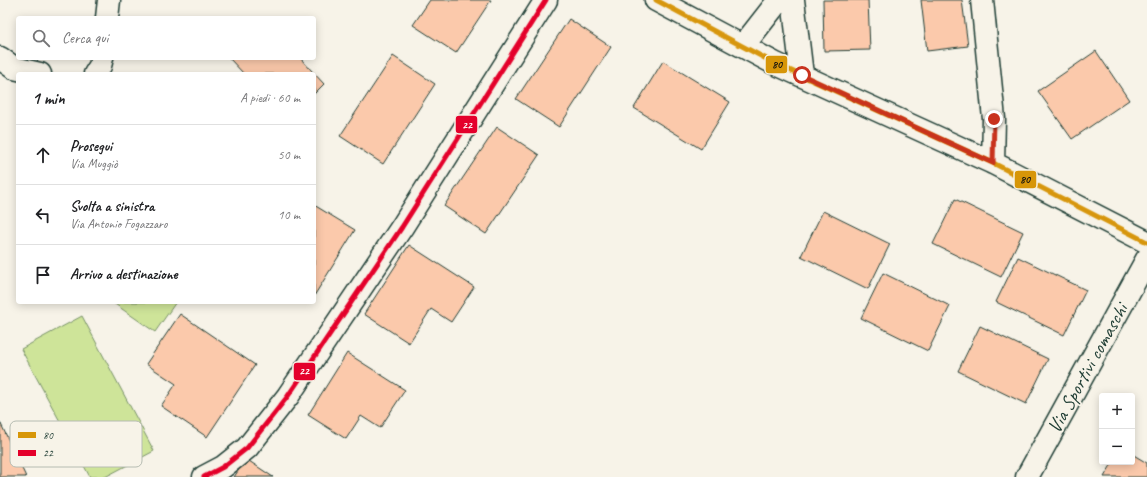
<!DOCTYPE html>
<html lang="it">
<meta charset="utf-8">
<style>
body{margin:0;font-family:Caveat,sans-serif;background:#f2f2f2;color:#202124}
.controls{position:absolute;right:12px;bottom:12px;display:grid;overflow:hidden;border-radius:4px;box-shadow:0 2px 10px #0003}
.controls button{width:36px;height:36px;display:grid;place-items:center;padding:0;border:0;border-bottom:1px solid #e0e0e0;background:#fff;color:#202124;font:20px sans-serif}
.stop{position:absolute;width:12px;height:12px;margin:-9px;border:3px solid #c8321e;border-radius:50%;background:#fff}
.stop.end{background:#c8321e;border-color:#fff;box-shadow:0 1px 4px #0008}
.list{margin:0;padding:0;list-style:none}
h2{display:flex;justify-content:space-between;align-items:center;height:52px;margin:0;padding:0 16px;font-size:17px}
h2 small{font-size:13px;font-weight:400;color:#757577}
.list li{display:grid;grid-template-columns:26px 1fr auto;gap:12px;align-items:center;box-sizing:border-box;height:60px;padding:0 16px;border-top:1px solid #e0e0e0}
.list b{display:block;font-size:15px;white-space:nowrap}
.list p{margin:0;font-size:13px;white-space:nowrap;color:#757577}
.list em{font-size:13px;font-style:normal;color:#757577}
.icon{flex:none;width:22px;height:22px;fill:none;stroke:currentColor;stroke-width:2;stroke-linecap:round;stroke-linejoin:round}
.map{position:relative;flex:none;width:1147px;height:477px;overflow:hidden}
.search{position:absolute;background:#fff;box-shadow:0 2px 10px #0003;left:16px;top:16px;width:300px;height:44px;display:flex;align-items:center;gap:10px;box-sizing:border-box;padding:0 14px;border-radius:4px;color:#757577;font-size:15px}
.panel{position:absolute;background:#fff;box-shadow:0 2px 10px #0003;left:16px;top:72px;width:300px;height:232px;border-radius:4px}
.map>svg:first-child{display:block}
.green{fill:#cee499;stroke:#769066}
.building{fill:#fbc9ab;stroke:#1f3d34}
.lines{fill:none;stroke-linecap:round;stroke-linejoin:round}
.minor-casing{stroke:#1f3d34;stroke-width:25}
.minor{stroke:#f7f3e8;stroke-width:22}
.bus-1-casing{stroke:#f7f3e8;stroke-width:8}
.bus-2-casing{stroke:#f7f3e8;stroke-width:8}
.bus-1{stroke:#d79608;stroke-width:5}
.bus-2{stroke:#e4002b;stroke-width:5}
.route{stroke:#c8321e;stroke-width:5}
.labels{text-anchor:middle;stroke-width:3.5;stroke-linejoin:round;paint-order:stroke}
.street-label{font-size:20px;fill:#1f3d34;stroke:#f7f3e8}
.key{fill:#f7f3e8;stroke:#b6bcb2;stroke-width:1}
.key-label{font-size:11px;fill:#1f3d34}
.line-badge{stroke:#f7f3e8;stroke-width:1.5}
.badge-label{font-size:11px;text-anchor:middle;font-weight:bold;fill:#fff}
.pale-badge-label{font-size:11px;text-anchor:middle;font-weight:bold;fill:#111}
</style>
<div class="map">
<svg width="1147" height="477" viewBox="0 0 1147 477">
<rect width="100%" height="100%" fill="#f7f3e8"/>
<filter id="ink" filterUnits="userSpaceOnUse"><feTurbulence type="fractalNoise" baseFrequency=".025" numOctaves="2"/><feDisplacementMap in="SourceGraphic" scale="8" xChannelSelector="R" yChannelSelector="G"/><feConvolveMatrix kernelMatrix="1 2 1 2 8 2 1 2 1" color-interpolation-filters="sRGB"/></filter>
<g filter="url(#ink)">
<!-- green -->
<path class="green" d="M112 302H176L155 332Z
M82 316 154 451 105 477H90L21 349Z"/>
<!-- building -->
<path class="building" d="M430 0H491L456 53 413 25Z
M823 0H868L870 50 824 51Z
M921 0H962L968 46 927 51Z
M569 19 611 47 559 127 516 99Z
M1096 51 1129 100 1072 139 1038 91Z
M393 56 435 84 383 164 340 136Z
M229 58H300L324 84 314 94V74H244Z
M663 61 730 102 701 149 634 108Z
M497 127 539 155 486 234 444 206Z
M955 199 1023 232 1001 277 933 244Z
M314 205 355 230 314 296Z
M823 211 890 244 868 289 801 256Z
M409 245 474 287 451 322 431 309 409 343 364 314Z
M1018 257 1086 290 1064 335 996 302Z
M883 273 950 306 928 351 861 318Z
M180 314 255 365 207 437 161 406 176 384 146 364Z
M980 326 1048 359 1026 404 958 371Z
M347 353 405 390 380 428 361 416 346 439 308 415Z
M0 422 26 477H0Z
M1132 454 1147 463V477H1104L1113 462H1132Z
M246 459 273 477H234Z"/>
<g class="lines">
<defs>
<path id="minor" d="M656 0 774 63 993 163 1147 242
M793 0 802 75
M982 0 994 119 993 163
M107 18 109 0
M743 46 779 0
M0 58 14 68 40 74
M95 74 100 66 102 58
M204 477 223 467 247 448 288 396 402 227 546 0
M1027 477 1147 259"/>
</defs>
<!-- minor casing -->
<use href="#minor" class="minor-casing"/>
<!-- minor -->
<use href="#minor" class="minor"/>
<defs>
<path id="bus-1" d="M656 0 774 63 993 163 1147 242"/>
<path id="bus-2" d="M204 477 223 467 247 448 288 396 402 227 546 0"/>
</defs>
<!-- bus-1 casing -->
<use href="#bus-1" class="bus-1-casing"/>
<!-- bus-2 casing -->
<use href="#bus-2" class="bus-2-casing"/>
<!-- bus-1 -->
<use href="#bus-1" class="bus-1"/>
<!-- bus-2 -->
<use href="#bus-2" class="bus-2"/>
</g>
</g>
<g class="lines" filter="url(#ink)">
<!-- route -->
<path class="route" d="M802 75 993 163 994 119"/>
</g>
<g class="labels">
<!-- street labels -->
<g class="street-label">
<text transform="translate(1087 368) rotate(-61)" y="7">Via Sportivi comaschi</text>
</g>
</g>
<!-- legend -->
<rect x="10" y="421" width="132" height="46" rx="6" class="key"/>
<rect x="18" y="432" width="18" height="6" fill="#d79608"/>
<rect x="18" y="450" width="18" height="6" fill="#e4002b"/>
<g class="key-label">
<text x="43" y="439">80</text>
<text x="43" y="457">22</text>
</g>
<g class="line-badge">
<rect x="765" y="55" width="23" height="19" rx="4" fill="#d79608"/>
<rect x="455" y="115" width="23" height="19" rx="4" fill="#e4002b"/>
<rect x="1014" y="170" width="23" height="19" rx="4" fill="#d79608"/>
<rect x="293" y="362" width="23" height="19" rx="4" fill="#e4002b"/>
</g>
<g class="badge-label">
<text x="467" y="129">22</text>
<text x="304" y="375">22</text>
</g>
<g class="pale-badge-label">
<text x="777" y="68">80</text>
<text x="1025" y="183">80</text>
</g>
</svg>
<div class="controls">
<button>+</button>
<button>−</button>
</div>
<div class="stop" style="left:802px;top:75px"></div>
<div class="stop end" style="left:994px;top:119px"></div>
<div class="search"><svg class="icon" aria-label="search" viewBox="0 0 24 24"><circle cx="10" cy="10" r="6"/><path d="M15 15l6 6"/></svg>Cerca qui</div>
<section class="panel">
<h2>1 min<small>A piedi · 60 m</small></h2>
<ul class="list">
<li><svg class="icon" aria-label="ahead" viewBox="0 0 24 24"><path d="M12 20V5M6 11l6-6 6 6"/></svg><div><b>Prosegui</b><p>Via Muggiò</p></div><em>50 m</em></li>
<li><svg class="icon" aria-label="left" viewBox="0 0 24 24"><path d="M17 20v-9H6M10 6l-5 5 5 5"/></svg><div><b>Svolta a sinistra</b><p>Via Antonio Fogazzaro</p></div><em>10 m</em></li>
<li><svg class="icon" aria-label="arrive" viewBox="0 0 24 24"><path d="M6 21V4h12l-3 4 3 4H6"/></svg><div><b>Arrivo a destinazione</b></div></li>
</ul>
</section>
</div>
